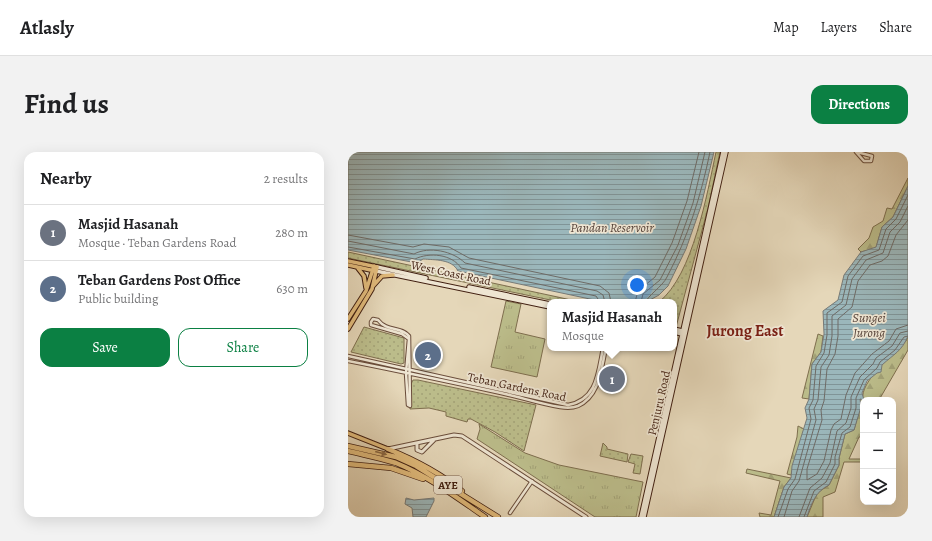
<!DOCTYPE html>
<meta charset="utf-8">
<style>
body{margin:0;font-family:Alegreya,serif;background:#f2f2f2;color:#202124}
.controls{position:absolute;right:12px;bottom:12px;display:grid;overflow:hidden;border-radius:8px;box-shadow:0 4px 16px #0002}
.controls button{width:36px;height:36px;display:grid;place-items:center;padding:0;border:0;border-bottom:1px solid #e0e0e0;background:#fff;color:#202124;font:20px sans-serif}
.you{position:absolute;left:289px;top:133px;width:14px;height:14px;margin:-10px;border:3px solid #fff;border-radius:50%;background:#1a73e8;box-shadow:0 0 0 6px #1a73e833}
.badge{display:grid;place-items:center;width:26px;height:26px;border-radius:50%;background:#0b8043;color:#fff;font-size:13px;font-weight:700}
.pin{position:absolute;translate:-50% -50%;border:2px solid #fff;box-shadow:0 1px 4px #0006}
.popup{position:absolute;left:199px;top:147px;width:130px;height:52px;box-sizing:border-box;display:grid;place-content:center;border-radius:8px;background:#fff;filter:drop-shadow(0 1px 3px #0005);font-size:13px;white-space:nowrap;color:#757577}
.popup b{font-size:15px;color:#202124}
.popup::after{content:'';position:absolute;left:50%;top:100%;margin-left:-8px;border:8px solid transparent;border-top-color:#fff}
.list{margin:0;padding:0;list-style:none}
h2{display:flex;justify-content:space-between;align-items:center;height:52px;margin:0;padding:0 16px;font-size:17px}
h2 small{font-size:13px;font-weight:400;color:#757577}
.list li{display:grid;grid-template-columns:26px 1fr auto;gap:12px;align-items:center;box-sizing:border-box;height:56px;padding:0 16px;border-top:1px solid #e0e0e0}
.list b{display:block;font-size:15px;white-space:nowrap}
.list p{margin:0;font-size:13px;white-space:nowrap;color:#757577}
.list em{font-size:13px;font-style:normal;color:#757577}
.actions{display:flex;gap:8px;padding:12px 16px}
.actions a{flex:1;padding:9px 0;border:1px solid #0b8043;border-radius:12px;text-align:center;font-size:14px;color:#0b8043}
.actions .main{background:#0b8043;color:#fff}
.icon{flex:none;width:22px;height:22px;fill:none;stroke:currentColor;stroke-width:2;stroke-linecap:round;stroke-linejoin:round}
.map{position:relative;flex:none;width:560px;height:365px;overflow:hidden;border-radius:12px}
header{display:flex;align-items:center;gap:24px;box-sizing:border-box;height:56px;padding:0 20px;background:#fff;border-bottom:1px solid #e0e0e0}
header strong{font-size:19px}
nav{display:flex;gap:22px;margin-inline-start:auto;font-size:14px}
.intro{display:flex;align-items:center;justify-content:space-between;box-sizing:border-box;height:96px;padding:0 24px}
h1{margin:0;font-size:28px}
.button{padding:10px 18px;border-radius:12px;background:#0b8043;color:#fff;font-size:14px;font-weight:700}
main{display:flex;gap:24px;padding:0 24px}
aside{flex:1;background:#fff;border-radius:12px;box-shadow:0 4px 16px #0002}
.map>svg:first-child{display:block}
.grass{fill:url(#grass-dots);stroke:#7e6e4e}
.forest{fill:url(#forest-firs);stroke:#7e6e4e}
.park{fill:url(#park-tufts);stroke:#7e6e4e}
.water{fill:url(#water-rules);stroke:#777a77}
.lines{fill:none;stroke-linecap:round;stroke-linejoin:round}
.shore{stroke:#6e6b66;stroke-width:1}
.minor-casing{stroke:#6a4d3b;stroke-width:4.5}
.tertiary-casing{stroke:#6a4d3b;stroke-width:5}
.secondary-casing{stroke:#411f11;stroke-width:5.5}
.primary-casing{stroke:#411f11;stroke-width:5.5}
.motorway-casing{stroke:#411f11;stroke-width:6}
.minor{stroke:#eee5d2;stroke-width:2.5}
.tertiary{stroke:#eee5d2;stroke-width:3}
.secondary{stroke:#eee5d2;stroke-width:3.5}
.primary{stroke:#e2bc7c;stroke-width:3.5}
.motorway{stroke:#e2bc7c;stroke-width:4.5}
.oneway{fill:#896641}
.labels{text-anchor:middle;stroke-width:3.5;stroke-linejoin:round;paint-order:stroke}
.shield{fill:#eee5d2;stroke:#755a4b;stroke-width:1}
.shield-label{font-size:11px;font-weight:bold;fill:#411f11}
.street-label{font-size:12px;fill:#411f11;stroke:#eee5d2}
.water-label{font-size:13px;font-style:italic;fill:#58453c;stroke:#eee5d2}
.district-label{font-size:16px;font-weight:bold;fill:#7a1f14;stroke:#eee5d2}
</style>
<header>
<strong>Atlasly</strong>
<nav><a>Map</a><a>Layers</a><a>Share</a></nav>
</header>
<div class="intro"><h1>Find us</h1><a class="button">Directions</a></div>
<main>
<aside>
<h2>Nearby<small>2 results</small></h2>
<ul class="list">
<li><span class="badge" style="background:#6b7280">1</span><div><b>Masjid Hasanah</b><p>Mosque · Teban Gardens Road</p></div><em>280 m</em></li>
<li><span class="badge" style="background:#5c6f8a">2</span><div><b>Teban Gardens Post Office</b><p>Public building</p></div><em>630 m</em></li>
</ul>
<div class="actions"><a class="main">Save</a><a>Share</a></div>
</aside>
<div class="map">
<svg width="560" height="365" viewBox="0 0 560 365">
<defs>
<pattern id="grass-dots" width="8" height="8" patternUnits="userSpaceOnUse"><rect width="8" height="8" fill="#bbbc8a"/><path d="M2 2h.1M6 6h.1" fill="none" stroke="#a2a176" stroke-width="1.8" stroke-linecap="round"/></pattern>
<pattern id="forest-firs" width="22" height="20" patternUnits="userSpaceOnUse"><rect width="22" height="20" fill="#bbbc8a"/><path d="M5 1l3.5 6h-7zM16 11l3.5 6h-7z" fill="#a2a176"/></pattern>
<pattern id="park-tufts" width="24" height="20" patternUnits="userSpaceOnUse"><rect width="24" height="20" fill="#bbbc8a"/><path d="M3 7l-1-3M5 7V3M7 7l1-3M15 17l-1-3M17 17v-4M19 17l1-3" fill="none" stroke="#a2a176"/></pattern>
<pattern id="water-rules" width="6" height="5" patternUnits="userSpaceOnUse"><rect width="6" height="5" fill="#9bb7bb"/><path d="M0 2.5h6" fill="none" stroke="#809497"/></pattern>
</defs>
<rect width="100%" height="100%" fill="#e5d7b9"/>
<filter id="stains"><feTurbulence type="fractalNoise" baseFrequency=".005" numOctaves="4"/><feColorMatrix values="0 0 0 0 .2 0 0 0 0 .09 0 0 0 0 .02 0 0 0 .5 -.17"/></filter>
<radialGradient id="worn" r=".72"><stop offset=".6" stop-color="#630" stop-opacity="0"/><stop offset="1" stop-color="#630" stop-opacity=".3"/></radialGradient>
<!-- grass -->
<path class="grass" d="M368 0H372L360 56 328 175H326V150H311C345 123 359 42 368 0Z
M0 100 205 144 232 150H212L0 106Z
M16 175 56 186V211L53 212 3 200Z
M65 228H70L188 253 176 299 147 280 123 267H120L119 270 98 264V260L81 256 62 257 63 232Z
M255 291 259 295V297L280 302 279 310 252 304Z
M283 302 295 304 292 322 285 321 287 312 280 310Z"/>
<!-- forest -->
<path class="forest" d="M560 26V34L545 65 534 75 528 96 513 100 510 97 521 86 525 75 535 69 539 56 544 57Z
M470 182 475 184 473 200 464 212 461 247 454 246Z
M560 184V198L531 248H515V277L513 281 515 285H511L501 307H515V310H496L487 340 475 345V365H459L469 341 481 333 491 313V306L497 282 506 278 511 259 512 247 515 248C511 230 546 202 558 189Z
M450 274 456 277 443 323 439 322 449 285Z
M399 317 443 326 436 335 426 365H412L411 361 423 363 432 329 398 321Z"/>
<!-- park -->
<path class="park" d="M158 149 173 152 167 180 197 187 189 225 143 215Z
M131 272 177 301 211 313 295 330 288 365H247L129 287 132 277Z"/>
<!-- water -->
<path class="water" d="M0 0H366L353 54 338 97 320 134 311 143 300 149 256 150 110 119C104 107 87 108 75 107L69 111 0 98Z
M560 34V184C554 199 546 202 534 213L533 220 529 221 519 229 514 241 516 248 512 247 513 255 506 278 497 282 491 306V313L481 333C468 339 463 352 459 365H426L436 335 443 326 444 314 459 266 457 256 461 247 464 212 473 200 476 182 475 159 490 148 496 123 513 100 528 95 534 75 545 65Z
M58 346 66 348 86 346V349L78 365H65L64 356 57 352Z"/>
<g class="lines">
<!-- shore -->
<path class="shore" d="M560 68 548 83 540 104 534 109 522 113 510 129 504 155 490 167V184L487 202 479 217 476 249 473 258 474 268 459 317V328L469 322 476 309 483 278 486 272 493 267 498 243 507 221 524 202 541 189 548 177 560 173
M0 83 65 95 76 92 101 95 121 106 252 134 261 141 263 150
M0 89 66 102C81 94 105 99 117 111L249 139 255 143 257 150
M0 95 67 107C81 100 104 102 113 116L248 144 252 150
M287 150 290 139 307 125 324 91 339 49 351 0
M293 150 295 142 312 128 330 93 345 51 357 0
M298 150C298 145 315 134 319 125 340 85 353 44 362 0
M430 365 440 337 447 327 463 267 461 256 465 248 468 214 476 201 479 183V161L494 150 500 124 515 104 531 98 538 77 548 67 560 43
M436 365 444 339 451 329 468 268 466 257 470 248 473 215 481 203 484 184V164L498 153 504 127 518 108 535 101 542 80 552 70 560 54
M451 365 462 336 474 326 482 311 489 279 498 271 503 256V245L512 225 525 212 528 206 544 194 552 181 560 179
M456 365 466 339 478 330 487 312V305L494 281 502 275 508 256V246L516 228 529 216 532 210 547 198 556 185 560 184"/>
<defs>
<path id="minor" d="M508 0 516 9H523L524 4 509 0
M25 167 30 168C39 180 53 174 61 184L62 254 60 253 58 221 61 187 54 182 23 173V170Z
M0 204 220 253C249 248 250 221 255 196
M0 209C51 219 102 230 153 241 172 245 192 252 212 255 218 256 225 256 230 254 252 244 253 217 258 196
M162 361 184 329"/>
<path id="tertiary" d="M69 291V298L74 300 86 288
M40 297 106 283 114 284 238 365"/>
<path id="secondary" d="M29 115 78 126
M28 119 202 155
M121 135 202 152
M326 177 334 179
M326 180 334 182
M293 365 375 0
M296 365 378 0"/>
<path id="primary" d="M0 109 29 115 24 137 0 177
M0 113 27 119
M9 115 16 124 18 136
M25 134 34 124 45 123
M0 167 18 139 26 114
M0 281 40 297"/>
<path id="motorway" d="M0 294 48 305 68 314 150 365
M40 297C67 308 91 320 114 339
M0 299C16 303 32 306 48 311 80 324 108 345 137 365
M0 312 43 316 75 327"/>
</defs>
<!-- minor casing -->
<use href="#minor" class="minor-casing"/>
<!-- tertiary casing -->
<use href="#tertiary" class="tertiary-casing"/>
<!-- secondary casing -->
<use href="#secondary" class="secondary-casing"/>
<!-- primary casing -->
<use href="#primary" class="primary-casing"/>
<!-- motorway casing -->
<use href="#motorway" class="motorway-casing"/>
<!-- minor -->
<use href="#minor" class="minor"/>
<!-- tertiary -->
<use href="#tertiary" class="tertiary"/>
<!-- secondary -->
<use href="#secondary" class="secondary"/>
<!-- primary -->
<use href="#primary" class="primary"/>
<!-- motorway -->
<use href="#motorway" class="motorway"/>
</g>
<!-- one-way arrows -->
<defs><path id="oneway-solid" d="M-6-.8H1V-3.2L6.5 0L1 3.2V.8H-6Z"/></defs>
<use class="oneway" href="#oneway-solid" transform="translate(33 301) rotate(15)"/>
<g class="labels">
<!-- shield labels -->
<rect class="shield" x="86" y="324" width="28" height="18" rx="3"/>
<g class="shield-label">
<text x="100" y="337">AYE</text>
</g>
<!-- street labels -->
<g class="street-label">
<text transform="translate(103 121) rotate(12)" y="4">West Coast Road</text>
<text transform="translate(169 235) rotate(12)" y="4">Teban Gardens Road</text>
<text transform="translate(311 251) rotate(-77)" y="4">Penjuru Road</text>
</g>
<!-- water labels -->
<g class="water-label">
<text x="264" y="80">Pandan Reservoir</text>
<text x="521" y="170">Sungei<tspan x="521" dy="15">Jurong</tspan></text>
</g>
<!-- district labels -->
<g class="district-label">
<text x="397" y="184">Jurong East</text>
</g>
</g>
<rect width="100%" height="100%" filter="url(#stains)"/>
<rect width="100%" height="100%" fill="url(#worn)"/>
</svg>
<div class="controls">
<button>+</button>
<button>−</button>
<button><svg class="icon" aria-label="layers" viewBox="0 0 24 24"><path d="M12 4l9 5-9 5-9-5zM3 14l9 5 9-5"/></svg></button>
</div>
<div class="you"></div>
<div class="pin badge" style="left:264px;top:227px;background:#6b7280">1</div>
<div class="popup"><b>Masjid Hasanah</b>Mosque</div>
<div class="pin badge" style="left:80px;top:203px;background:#5c6f8a">2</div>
</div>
</main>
